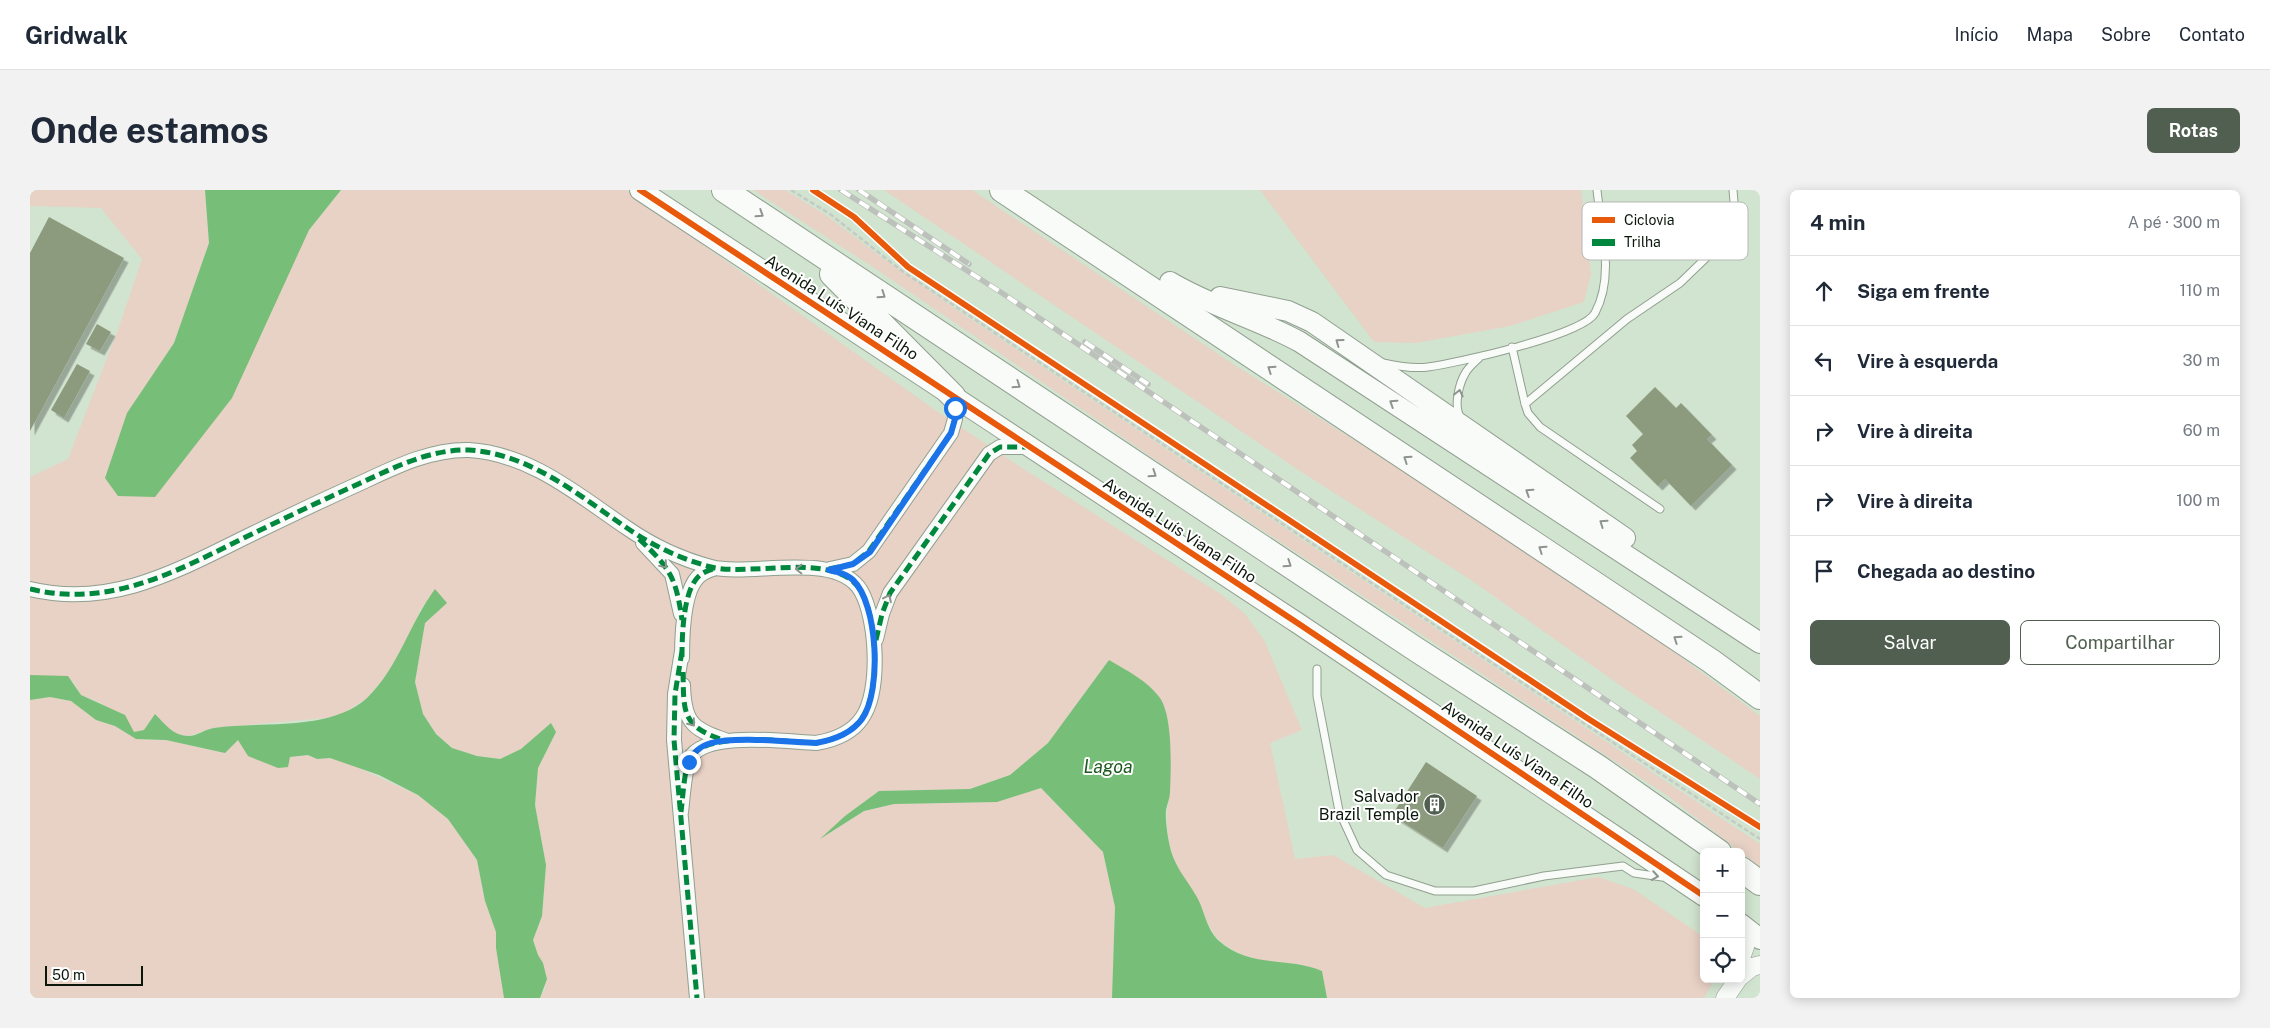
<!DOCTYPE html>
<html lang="pt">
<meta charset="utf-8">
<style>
body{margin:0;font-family:"Public Sans",sans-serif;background:#f2f2f3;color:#1f2937}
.controls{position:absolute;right:15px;bottom:15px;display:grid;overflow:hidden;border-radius:8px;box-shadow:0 2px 12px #0003}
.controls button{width:45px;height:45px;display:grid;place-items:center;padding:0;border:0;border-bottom:1px solid #e0e1e3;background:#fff;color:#1f2937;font:25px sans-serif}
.scale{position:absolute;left:15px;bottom:12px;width:98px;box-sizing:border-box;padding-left:5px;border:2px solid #0a170a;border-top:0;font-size:14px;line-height:18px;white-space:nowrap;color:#0a170a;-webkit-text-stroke:4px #fff;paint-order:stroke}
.stop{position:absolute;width:15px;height:15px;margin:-11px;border:4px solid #1a73e8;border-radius:50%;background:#fff}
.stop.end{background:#1a73e8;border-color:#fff;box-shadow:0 1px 5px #0008}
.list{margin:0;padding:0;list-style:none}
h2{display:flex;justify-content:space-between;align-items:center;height:65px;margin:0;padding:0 20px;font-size:21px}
h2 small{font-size:16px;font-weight:400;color:#747a83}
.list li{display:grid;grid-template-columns:32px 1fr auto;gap:15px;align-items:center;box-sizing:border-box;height:70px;padding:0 20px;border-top:1px solid #e0e1e3}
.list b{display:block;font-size:19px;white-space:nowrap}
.list em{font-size:16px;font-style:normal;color:#747a83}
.actions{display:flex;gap:10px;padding:15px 20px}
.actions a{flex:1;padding:11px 0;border:1px solid #505f4f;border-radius:8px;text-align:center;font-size:18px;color:#505f4f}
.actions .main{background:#505f4f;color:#fff}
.icon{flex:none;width:28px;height:28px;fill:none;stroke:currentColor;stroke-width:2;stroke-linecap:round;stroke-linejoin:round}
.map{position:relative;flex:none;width:1730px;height:808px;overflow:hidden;border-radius:8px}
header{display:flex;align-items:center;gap:30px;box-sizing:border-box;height:70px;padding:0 25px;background:#fff;border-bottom:1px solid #e0e1e3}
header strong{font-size:24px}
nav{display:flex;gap:28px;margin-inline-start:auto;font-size:18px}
.intro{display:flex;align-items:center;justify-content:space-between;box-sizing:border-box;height:120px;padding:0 30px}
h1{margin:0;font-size:35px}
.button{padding:12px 22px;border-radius:8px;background:#505f4f;color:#fff;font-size:18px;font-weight:700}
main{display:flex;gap:30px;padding:0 30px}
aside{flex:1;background:#fff;border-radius:8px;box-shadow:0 2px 12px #0003}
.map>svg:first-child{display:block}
.green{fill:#e8d1c5}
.water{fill:#77be78}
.building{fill:#8c9a7d;filter:url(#shadow)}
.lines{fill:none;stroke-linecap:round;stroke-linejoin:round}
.service-casing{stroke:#919f90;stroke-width:9}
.minor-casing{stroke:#919f90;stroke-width:16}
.tertiary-casing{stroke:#919f90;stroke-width:19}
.secondary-casing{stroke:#919f90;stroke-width:22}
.trunk-casing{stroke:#919f90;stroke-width:26}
.path{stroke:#c5cac5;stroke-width:2.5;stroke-dasharray:5 2.5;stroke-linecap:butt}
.service{stroke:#f8fbf8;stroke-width:7}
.minor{stroke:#f8fbf8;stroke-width:14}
.tertiary{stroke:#f8fbf8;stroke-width:18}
.secondary{stroke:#f8fbf8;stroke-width:20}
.trunk{stroke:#f8fbf8;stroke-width:24}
.rail-casing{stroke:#bdc1bc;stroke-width:5.5}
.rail{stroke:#fff;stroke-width:4;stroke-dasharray:11;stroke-linecap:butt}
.quiet{stroke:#00873e;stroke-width:5;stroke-dasharray:10 5;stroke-linecap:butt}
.cycleway-casing{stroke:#fff;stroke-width:9}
.cycleway{stroke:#e8590c;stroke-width:6}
.oneway{stroke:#8d948d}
.route{stroke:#1a73e8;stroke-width:6}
.labels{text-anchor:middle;stroke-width:4;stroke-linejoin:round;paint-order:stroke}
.street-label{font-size:16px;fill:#0a170a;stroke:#fff}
.poi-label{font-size:16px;fill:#0a170a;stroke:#fff;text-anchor:end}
.water-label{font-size:18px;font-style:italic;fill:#1c5a1e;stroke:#fff}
.key{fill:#fff;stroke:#b6b9b6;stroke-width:1}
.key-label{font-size:14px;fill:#0a170a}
</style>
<header>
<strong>Gridwalk</strong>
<nav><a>Início</a><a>Mapa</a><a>Sobre</a><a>Contato</a></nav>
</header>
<div class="intro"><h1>Onde estamos</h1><a class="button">Rotas</a></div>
<main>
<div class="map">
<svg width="1730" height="808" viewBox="0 0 1730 808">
<defs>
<filter id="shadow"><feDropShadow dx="4.5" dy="4.5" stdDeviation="0" flood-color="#0004"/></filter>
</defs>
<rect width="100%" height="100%" fill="#d1e4cf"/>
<!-- green -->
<path class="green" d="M0 0H175L179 53 144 153 97 223 279 40 311 0H596L905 220 989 276 1192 405 1215 424 1235 452 1272 540 1240 553 1265 669 1303 665 1395 718 1568 687 1603 699 1674 747V789H1685L1674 808H1297L1292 781C1266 770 1237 776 1211 764 1177 748 1181 735 1166 706 1163 699 1157 694 1153 687 1137 663 1134 630 1140 603L1079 470 1018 553 980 585 940 599 849 601 816 626 793 647 834 621 864 614 967 612 1011 598 1073 662 1085 717 1082 808H510L515 799 513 773 508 765 503 750 512 726 516 675 505 615 508 578 526 542 521 533 491 559 470 569 447 566 422 558 406 544 393 524 385 492 395 433 417 413 405 400 390 420 377 451 354 488 336 509 307 527 182 538 159 546 114 540 104 542 71 513 51 505 43 491 0 485V287L38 269 89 137 112 69 71 18 0 16Z
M723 0H755L797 26 851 67 918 114 1730 654V677L1638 606 1151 287 843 77Z
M854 0H942L1206 176 1421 311 1608 435 1730 526V589L1594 498 1441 390 1270 281Z
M1230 0H1551L1561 84 1554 112 1480 136 1386 153 1344 152Z
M20 507 41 511 66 530 85 536 106 549 136 550 195 563 208 550 260 567 278 565 287 569 300 568 320 574 388 605 418 629 447 670 455 711 466 742V758L474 808H0V510Z"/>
<!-- water -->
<path class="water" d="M175 0H311L279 40 202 208 125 307 88 306 75 288 97 223 144 153 179 53Z
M405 399 417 413 395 433 385 492 393 524 406 544 422 558 447 566 470 569 491 559 521 533 526 542 508 578 505 615 516 675 512 726 503 750 508 765 513 773 517 789 510 808H474L466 758V742L455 711 447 670 418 629 388 605 349 585 300 568 287 569 278 565 260 567 258 577 248 578 218 566 208 550 195 563 136 550 106 549 85 536 66 530 41 511 20 507 0 510V485L38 486 51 505 95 525 104 542 114 540 125 524C135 534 143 546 159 546 167 546 175 539 184 538 230 531 300 542 337 508 369 477 379 434 405 399Z
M1079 470C1097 481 1117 490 1130 508 1143 527 1141 578 1140 602 1140 608 1137 614 1136 620 1135 631 1138 650 1141 661 1146 678 1157 690 1165 704 1175 719 1175 738 1189 751 1221 779 1258 766 1292 781L1297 808H1082L1085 717 1073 662 1011 598 967 612 864 614 834 621 790 649 815 626 849 601 940 599 980 585 1018 553Z"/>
<!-- building -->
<path class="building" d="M19 27 94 68 0 241V63Z
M67 134 81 142 70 161 56 154Z
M47 174 60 181 34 228 21 220Z
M1625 197 1646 218 1651 213 1682 245 1677 249 1702 275 1661 316 1635 289 1628 296 1600 268 1607 261 1602 255 1613 244 1596 226Z
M1396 572 1447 606 1413 658 1362 625Z"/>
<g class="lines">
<defs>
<path id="service" d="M1482 157 1495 214 1498 223 1510 237 1630 319
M1353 173C1367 176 1384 179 1398 177 1427 173 1553 145 1565 123 1585 86 1571 39 1567 0
M1495 214 1597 129 1650 93 1678 66 1703 36 1704 12 1703 0
M1431 228C1423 217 1429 193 1436 182 1439 177 1445 172 1449 168
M1287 479V506L1309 621 1327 660 1356 685 1405 701H1444L1514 686 1593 676 1604 683 1632 687"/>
<path id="minor" d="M613 353 642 384 651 424
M800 379 823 374 839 361 921 243 925 229 923 206
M0 399C83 419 150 379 222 344 259 326 297 308 335 291 367 276 402 259 439 260 501 264 548 305 597 338 623 356 651 369 681 377 721 387 807 360 831 401 847 429 851 501 832 528 822 543 804 550 786 553 757 552 676 540 660 568 654 580 653 607 651 622
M846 449 852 424 860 403 959 264 970 257H998
M652 461 645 504 644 550 667 808
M652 468C652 447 653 402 668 387 673 382 679 380 686 378
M653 495C654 531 661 539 695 550"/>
<path id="tertiary" d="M1711 744 1715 757 1711 768
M1711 786 1722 777 1730 775
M1695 808 1708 789"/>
<path id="secondary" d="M610 0 1269 434 1674 706
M1140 92C1182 117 1228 129 1270 152L1730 453
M1190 107 1258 121 1282 132 1595 348
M1711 734 1730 749"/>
<path id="trunk" d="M694 0 1387 460 1568 577 1689 662
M972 0 1681 471 1730 507
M802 84 923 206
M1711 679 1730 693"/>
</defs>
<!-- service casing -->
<use href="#service" class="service-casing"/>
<!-- minor casing -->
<use href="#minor" class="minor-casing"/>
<!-- tertiary casing -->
<use href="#tertiary" class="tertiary-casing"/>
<!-- secondary casing -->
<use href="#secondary" class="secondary-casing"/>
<!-- trunk casing -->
<use href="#trunk" class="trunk-casing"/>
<!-- path -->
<path class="path" d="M761 0 800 24 872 81 1439 458 1730 649"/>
<!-- service -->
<use href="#service" class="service"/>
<!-- minor -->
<use href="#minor" class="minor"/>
<!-- tertiary -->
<use href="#tertiary" class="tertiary"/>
<!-- secondary -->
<use href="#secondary" class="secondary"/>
<!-- trunk -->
<use href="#trunk" class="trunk"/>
<defs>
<path id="rail" d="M811 0 972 103 1730 614
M829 0 939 74
M1055 152 1118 194"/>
</defs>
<!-- rail casing -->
<use href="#rail" class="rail-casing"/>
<!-- rail -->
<use href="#rail" class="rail"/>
<!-- quiet -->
<path class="quiet" d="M609 349C640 378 646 387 652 430
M799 379 823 374 839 361 921 243 925 229 923 206
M0 399C83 419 150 379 222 344 259 326 297 308 335 291 367 276 402 259 439 260 501 264 548 305 597 338 623 356 651 369 681 377 721 387 807 360 831 401 847 429 851 501 832 528 822 543 804 550 786 553 757 552 676 540 660 568 654 580 653 607 651 622
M846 450 852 424 860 403 959 264 970 257H996
M652 461 645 504 644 550 667 808
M652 467C652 446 653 402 668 387 673 382 679 380 686 378
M653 482C654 522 651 536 693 550"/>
<defs>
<path id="cycleway" d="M610 0 1269 434 1674 706
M783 0 824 27 878 77 1557 528 1730 637"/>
</defs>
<!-- cycleway casing -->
<use href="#cycleway" class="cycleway-casing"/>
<!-- cycleway -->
<use href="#cycleway" class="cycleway"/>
</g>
<!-- one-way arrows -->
<defs><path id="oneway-chevron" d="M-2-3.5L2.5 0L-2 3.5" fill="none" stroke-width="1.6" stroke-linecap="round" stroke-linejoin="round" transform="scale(1.25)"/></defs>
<g class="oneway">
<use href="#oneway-chevron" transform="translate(730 24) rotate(33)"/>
<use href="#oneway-chevron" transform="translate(852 105) rotate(34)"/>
<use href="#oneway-chevron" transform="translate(1309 152) rotate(-144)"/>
<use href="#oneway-chevron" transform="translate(1241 179) rotate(-146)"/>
<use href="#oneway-chevron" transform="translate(987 195) rotate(34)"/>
<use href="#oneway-chevron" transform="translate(1429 203) rotate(-77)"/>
<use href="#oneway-chevron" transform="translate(1363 213) rotate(-147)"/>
<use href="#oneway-chevron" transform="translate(1377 269) rotate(-146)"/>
<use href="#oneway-chevron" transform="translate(1123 284) rotate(34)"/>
<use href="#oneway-chevron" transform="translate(1499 302) rotate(-147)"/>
<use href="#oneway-chevron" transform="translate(1573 333) rotate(-145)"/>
<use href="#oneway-chevron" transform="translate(1512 359) rotate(-146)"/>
<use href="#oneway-chevron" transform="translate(1258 374) rotate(34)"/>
<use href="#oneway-chevron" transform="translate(634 375) rotate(50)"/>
<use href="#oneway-chevron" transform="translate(769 379) rotate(-179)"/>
<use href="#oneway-chevron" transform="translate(858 408) rotate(-64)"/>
<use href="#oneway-chevron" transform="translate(1647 449) rotate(-146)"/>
<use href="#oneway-chevron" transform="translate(662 533) rotate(51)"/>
<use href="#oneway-chevron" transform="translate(1625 686) rotate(9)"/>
</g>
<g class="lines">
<!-- route -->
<path class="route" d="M659 572C663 562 671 556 681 553 706 546 759 552 786 553 803 550 821 544 832 529 852 501 848 414 823 390 817 384 808 382 799 380L823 374 840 362 921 243 925 229V218"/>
</g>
<!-- icons -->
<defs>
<symbol id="building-disc" viewBox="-11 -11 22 22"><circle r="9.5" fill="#505f4f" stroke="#fff"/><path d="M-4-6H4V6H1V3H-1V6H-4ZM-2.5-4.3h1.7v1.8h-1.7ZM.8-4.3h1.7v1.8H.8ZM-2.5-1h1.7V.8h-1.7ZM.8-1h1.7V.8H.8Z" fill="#fff"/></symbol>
</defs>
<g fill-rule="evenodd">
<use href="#building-disc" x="1392" y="602" width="25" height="25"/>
</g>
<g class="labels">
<!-- street labels -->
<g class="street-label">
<text transform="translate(812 117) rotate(33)" y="6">Avenida Luís Viana Filho</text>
<text transform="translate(1150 340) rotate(33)" y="6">Avenida Luís Viana Filho</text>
<text transform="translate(1488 564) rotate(34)" y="6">Avenida Luís Viana Filho</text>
</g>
<!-- poi labels -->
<g class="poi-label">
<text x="1389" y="612">Salvador<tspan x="1389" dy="18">Brazil Temple</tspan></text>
</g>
<!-- water labels -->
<g class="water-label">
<text x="1078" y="583">Lagoa</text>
</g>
</g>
<!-- legend -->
<rect x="1552" y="12" width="166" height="58" rx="8" class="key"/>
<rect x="1562" y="27" width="23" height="6" fill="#e8590c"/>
<rect x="1562" y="49" width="23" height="7" fill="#00873e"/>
<g class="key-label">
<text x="1594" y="35">Ciclovia</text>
<text x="1594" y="57">Trilha</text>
</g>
</svg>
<div class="controls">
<button>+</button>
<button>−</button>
<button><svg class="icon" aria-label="locate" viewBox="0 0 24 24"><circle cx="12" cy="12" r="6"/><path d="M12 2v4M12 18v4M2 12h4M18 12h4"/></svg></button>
</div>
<div class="scale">50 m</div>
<div class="stop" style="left:925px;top:218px"></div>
<div class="stop end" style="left:659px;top:572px"></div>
</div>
<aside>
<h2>4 min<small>A pé · 300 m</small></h2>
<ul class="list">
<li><svg class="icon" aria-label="ahead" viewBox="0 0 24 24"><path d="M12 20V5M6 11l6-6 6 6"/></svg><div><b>Siga em frente</b></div><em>110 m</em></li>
<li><svg class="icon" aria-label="left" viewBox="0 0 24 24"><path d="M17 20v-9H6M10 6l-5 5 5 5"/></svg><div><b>Vire à esquerda</b></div><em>30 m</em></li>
<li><svg class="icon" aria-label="right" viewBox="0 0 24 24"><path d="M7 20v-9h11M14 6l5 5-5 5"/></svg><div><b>Vire à direita</b></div><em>60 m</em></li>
<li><svg class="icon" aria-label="right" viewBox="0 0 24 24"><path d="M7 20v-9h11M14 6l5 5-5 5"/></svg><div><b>Vire à direita</b></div><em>100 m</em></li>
<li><svg class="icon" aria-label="arrive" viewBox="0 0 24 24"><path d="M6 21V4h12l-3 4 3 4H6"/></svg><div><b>Chegada ao destino</b></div></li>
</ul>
<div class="actions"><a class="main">Salvar</a><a>Compartilhar</a></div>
</aside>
</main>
